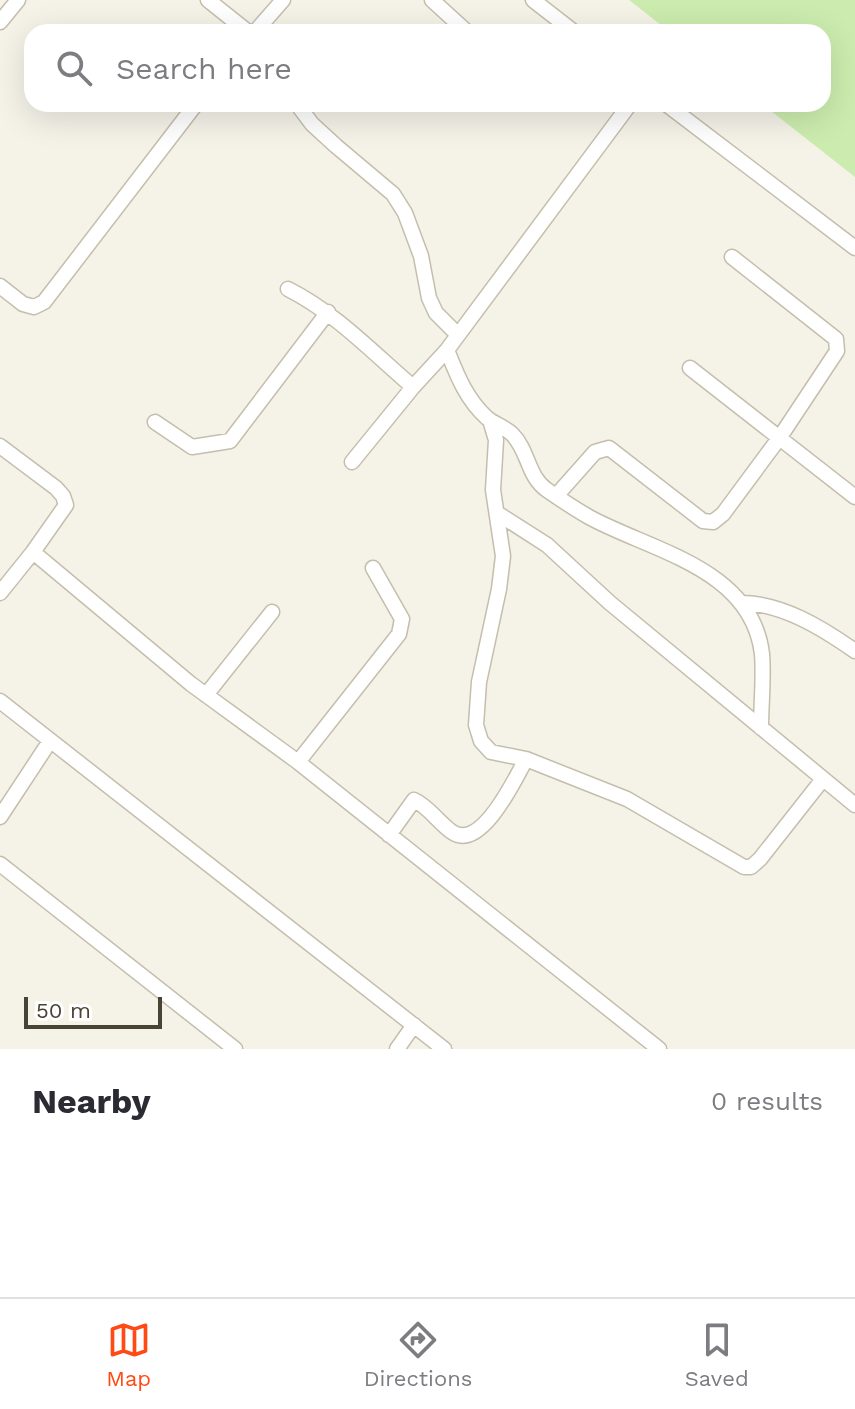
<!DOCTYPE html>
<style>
body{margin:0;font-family:"Work Sans",sans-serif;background:#f7f7f7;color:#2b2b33}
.scale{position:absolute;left:24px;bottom:20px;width:138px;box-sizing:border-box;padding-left:8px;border:4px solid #494336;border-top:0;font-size:22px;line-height:28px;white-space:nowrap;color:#494336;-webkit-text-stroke:6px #fff;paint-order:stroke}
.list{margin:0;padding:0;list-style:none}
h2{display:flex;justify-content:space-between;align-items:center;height:104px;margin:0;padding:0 32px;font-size:34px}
h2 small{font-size:26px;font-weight:400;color:#7c7c81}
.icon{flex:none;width:44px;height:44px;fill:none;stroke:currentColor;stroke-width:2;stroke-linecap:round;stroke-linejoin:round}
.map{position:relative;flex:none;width:855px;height:1049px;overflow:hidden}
.search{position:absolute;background:#fff;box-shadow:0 8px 32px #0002;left:24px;right:24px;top:24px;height:88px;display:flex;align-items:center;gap:20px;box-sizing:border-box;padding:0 28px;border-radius:24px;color:#7c7c81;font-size:30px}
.sheet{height:248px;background:#fff}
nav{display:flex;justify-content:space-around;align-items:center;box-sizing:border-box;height:112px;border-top:2px solid #e1e1e2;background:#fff;font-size:22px;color:#7c7c81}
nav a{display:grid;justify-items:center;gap:4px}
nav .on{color:#ff4a15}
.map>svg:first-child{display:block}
.green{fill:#cbecae}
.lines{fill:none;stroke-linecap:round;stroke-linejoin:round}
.minor-casing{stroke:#c5beac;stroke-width:17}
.minor{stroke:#fff;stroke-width:14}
</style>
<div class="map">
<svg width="855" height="1049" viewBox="0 0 855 1049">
<rect width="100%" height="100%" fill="#f5f2e8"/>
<!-- green -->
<path class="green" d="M629 0H855V177L762 104H823V32H670Z"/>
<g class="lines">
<defs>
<path id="minor" d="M208 0 248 32
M432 0 467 32
M533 0 574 32
M0 22 18 0
M255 32 283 0
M297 104 312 124 336 146 393 194 405 213 421 256 429 298 436 313 457 334
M666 104 855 248
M0 286 23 304 34 307 44 302 196 104
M288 289C337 314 372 352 413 387
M447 350C457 375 466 399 487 418 494 424 505 427 512 434 529 451 527 476 547 490 560 499 575 509 589 517 651 551 752 568 762 654 764 678 761 704 761 728
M690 368 855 497
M490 420 496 440 493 490 503 556 499 589 479 682 476 725 481 741 491 752 526 759 627 799 744 867H751L760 859 823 779
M155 422 192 447 230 441 328 312
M0 446 56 488 63 496 66 505 33 552 0 593
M352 462 413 387 447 350 630 104
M556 496 595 452 609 448 703 521 713 522 723 514 780 437 837 351 836 339 732 257
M497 513 547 545 610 603 855 805
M33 552 191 684 298 762 659 1049
M741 603C782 603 822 628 855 651
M206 695 272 612
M0 701 444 1049
M298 762 399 634 402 619 373 568
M0 817 50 741
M389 835 414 800C428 806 439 823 452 832 481 852 515 779 526 759
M0 864 235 1049
M397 1049 414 1025"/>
</defs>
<!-- minor casing -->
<use href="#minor" class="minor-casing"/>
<!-- minor -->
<use href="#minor" class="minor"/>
</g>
</svg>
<div class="scale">50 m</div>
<div class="search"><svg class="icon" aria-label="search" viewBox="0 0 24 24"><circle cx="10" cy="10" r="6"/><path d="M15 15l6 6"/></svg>Search here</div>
</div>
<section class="sheet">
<h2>Nearby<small>0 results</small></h2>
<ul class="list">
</ul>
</section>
<nav>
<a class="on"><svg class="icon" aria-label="map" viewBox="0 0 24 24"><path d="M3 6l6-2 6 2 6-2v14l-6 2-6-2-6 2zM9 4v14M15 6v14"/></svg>Map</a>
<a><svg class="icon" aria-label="directions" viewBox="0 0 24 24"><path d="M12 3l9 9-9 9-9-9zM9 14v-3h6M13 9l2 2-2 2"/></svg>Directions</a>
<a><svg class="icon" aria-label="saved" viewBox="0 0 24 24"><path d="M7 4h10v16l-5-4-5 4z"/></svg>Saved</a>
</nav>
